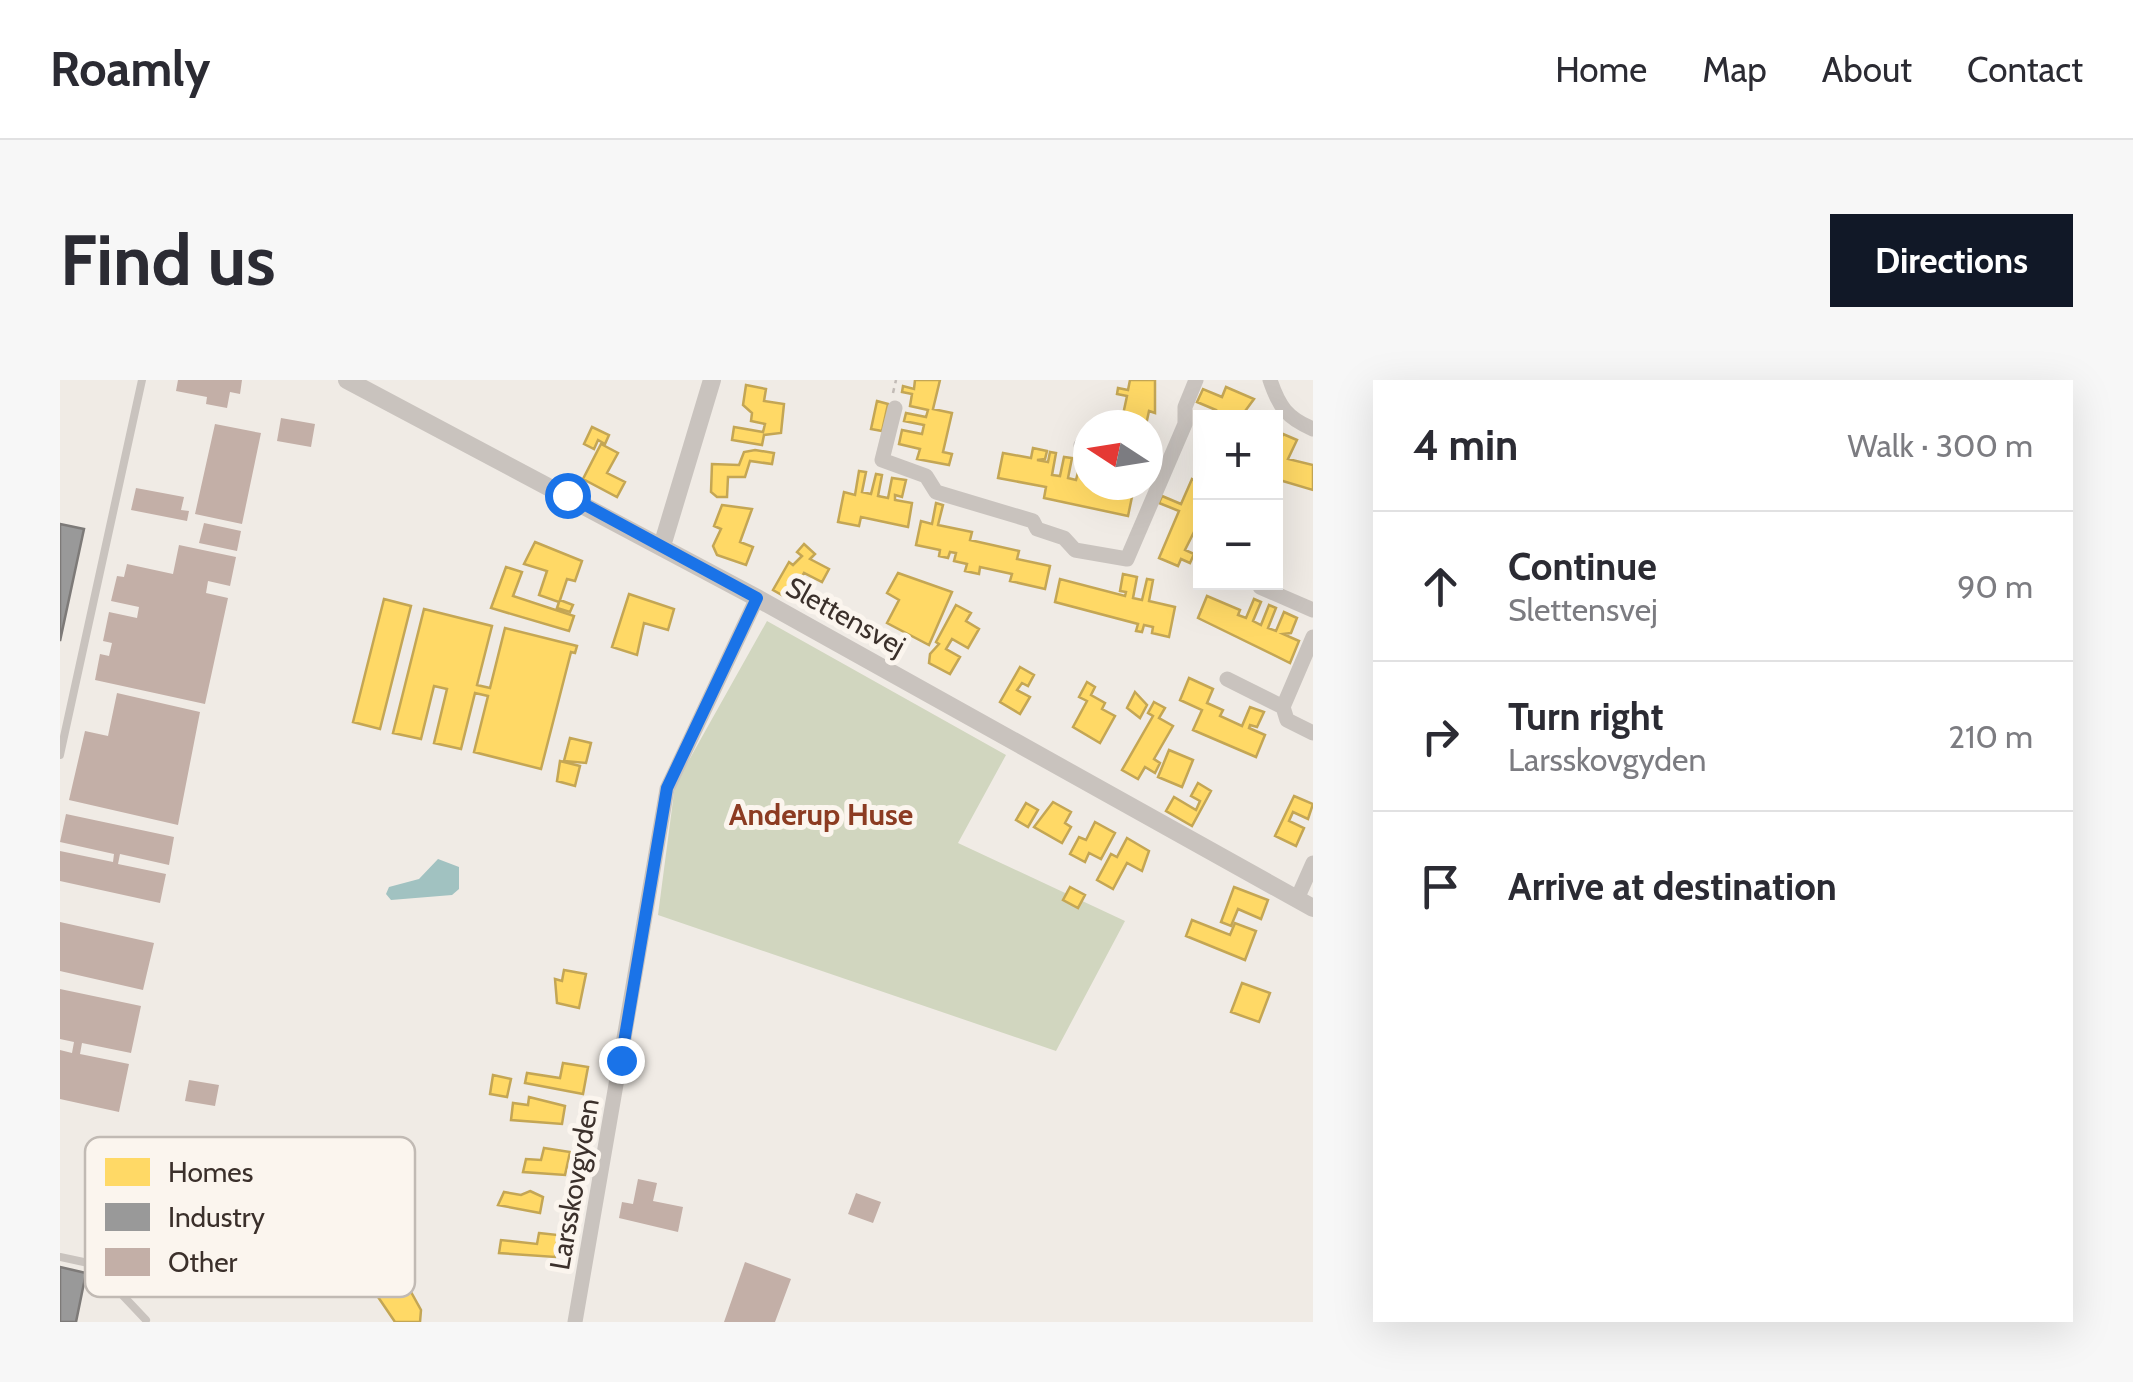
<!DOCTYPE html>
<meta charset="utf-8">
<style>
body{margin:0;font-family:Cabin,sans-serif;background:#f7f7f7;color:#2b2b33}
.controls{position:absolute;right:30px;top:30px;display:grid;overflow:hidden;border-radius:0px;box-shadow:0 10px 40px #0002}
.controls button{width:90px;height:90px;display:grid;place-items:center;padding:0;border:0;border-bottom:2px solid #e1e1e2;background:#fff;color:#2b2b33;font:50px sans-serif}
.compass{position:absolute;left:1013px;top:30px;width:90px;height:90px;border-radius:50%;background:#fff;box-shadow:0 10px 40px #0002;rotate:282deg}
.stop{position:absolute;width:30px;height:30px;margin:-22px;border:8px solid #1a73e8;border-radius:50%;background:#fff}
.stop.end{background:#1a73e8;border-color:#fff;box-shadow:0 2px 10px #0008}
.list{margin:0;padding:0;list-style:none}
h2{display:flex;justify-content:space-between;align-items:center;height:130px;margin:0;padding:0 40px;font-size:42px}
h2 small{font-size:32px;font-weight:400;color:#7c7c81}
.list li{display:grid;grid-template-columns:65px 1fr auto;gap:30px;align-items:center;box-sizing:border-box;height:150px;padding:0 40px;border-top:2px solid #e1e1e2}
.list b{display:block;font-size:38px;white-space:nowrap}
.list p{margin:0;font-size:32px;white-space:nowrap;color:#7c7c81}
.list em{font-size:32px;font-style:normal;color:#7c7c81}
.icon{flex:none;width:55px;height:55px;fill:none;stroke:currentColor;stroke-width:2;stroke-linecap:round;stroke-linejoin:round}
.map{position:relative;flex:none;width:1253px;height:942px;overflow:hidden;border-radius:0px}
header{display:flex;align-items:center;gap:60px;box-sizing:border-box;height:140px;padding:0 50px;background:#fff;border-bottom:2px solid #e1e1e2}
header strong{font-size:48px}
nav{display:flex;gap:55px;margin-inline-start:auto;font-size:35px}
.intro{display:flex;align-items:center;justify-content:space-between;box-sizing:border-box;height:240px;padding:0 60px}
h1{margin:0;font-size:70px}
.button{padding:25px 45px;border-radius:0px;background:#111827;color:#fff;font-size:35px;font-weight:700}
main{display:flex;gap:60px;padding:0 60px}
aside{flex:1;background:#fff;border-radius:0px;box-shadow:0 10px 40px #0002}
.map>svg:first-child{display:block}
.green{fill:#d1d6bf}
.water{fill:#a1c2c1}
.homes{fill:#ffd966;stroke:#c4a654;stroke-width:2.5}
.industry{fill:#999;stroke:#7d7a78;stroke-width:2.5}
.building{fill:#c3afa7}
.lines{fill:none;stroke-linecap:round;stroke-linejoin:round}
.path{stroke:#c2bbb6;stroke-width:2.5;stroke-dasharray:5 5;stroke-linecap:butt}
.service{stroke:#c9c3be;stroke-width:8}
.minor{stroke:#c9c3be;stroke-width:15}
.tertiary{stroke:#c9c3be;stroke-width:18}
.route{stroke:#1a73e8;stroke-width:12}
.labels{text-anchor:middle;stroke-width:10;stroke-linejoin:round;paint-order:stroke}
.street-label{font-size:28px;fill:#3b302b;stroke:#fbf5ee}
.neighbourhood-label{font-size:30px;font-weight:bold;fill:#8c3b22;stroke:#fbf5ee}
.key{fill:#fbf5ee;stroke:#c1bab4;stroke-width:2.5}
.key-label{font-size:28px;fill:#3b302b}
</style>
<header>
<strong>Roamly</strong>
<nav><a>Home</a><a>Map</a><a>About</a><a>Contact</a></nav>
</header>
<div class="intro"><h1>Find us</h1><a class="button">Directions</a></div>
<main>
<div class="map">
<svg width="1253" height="942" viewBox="0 0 1253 942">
<rect width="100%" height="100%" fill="#f0ebe5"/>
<!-- green -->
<path class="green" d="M707 241 946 375 898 463 1065 541 996 671 598 535 615 405Z"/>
<!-- water -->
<path class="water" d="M378 479 399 487V509L392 515 331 520 326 514 329 507 359 499Z"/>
<!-- homes -->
<path class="homes" d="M855 0H880L873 29 892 33 883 72 892 74 889 85 857 79 860 69 839 64 842 50 862 54 864 45 844 41 846 33 866 37 868 30 850 26 852 14 842 12 843 6 854 9Z
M1070 0H1095V33L1089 31 1086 45 1061 44 1067 16 1057 14 1058 8 1068 10Z
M686 5 706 9 704 21 724 24 721 53 704 55 702 65 672 60 674 47 703 52 705 44 691 41 692 33 683 25Z
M1166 7 1194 19 1180 38H1153L1156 30 1137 22 1143 9 1162 17Z
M817 21 828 24 822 51 811 49Z
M532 47 549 55 545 64 538 60 534 69 524 64Z
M1223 54 1237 60 1228 79 1253 85V110L1216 99V72Z
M541 64 558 73 547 93 565 102 557 117 523 99Z
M973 68 987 71 985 79 977 80 988 82 990 72 996 73 992 95 1000 96 1004 77 1012 78 1008 98 1016 100 1021 80 1028 82V105L1073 112 1068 136 984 118 986 107 938 98 943 73 971 78Z
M695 70 714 73 712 84 690 81 685 97H668L667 117H657L651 112 652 84 679 85 684 72Z
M799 91 806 92 802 112 811 114 816 94 822 95 818 116 828 118 832 98 846 100 842 117 835 115V120L852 123 848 147 801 137 799 146 778 142 784 112 795 115Z
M1132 99 1140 103V140L1125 170 1134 174 1130 183 1121 179 1118 186 1099 178 1119 131 1099 123 1102 116 1121 124Z
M876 123 883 125 878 145 912 152 910 160 959 171 957 179 990 186 985 209 950 201 952 194 920 187 919 194 905 191 907 184 894 181 896 173 890 172 888 178 879 176 880 170 856 165 861 141 872 144Z
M662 125 692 129 680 162 693 167 686 185 657 175 653 166 661 149 654 146Z
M475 162 522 181 515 201 507 199 500 220 513 225 510 232 497 228 499 222 479 215 487 191 464 184Z
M744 164 755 174 750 179 769 189 762 202 744 193 729 219 713 210 729 182 733 185 742 176 737 172Z
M446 187 462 192 453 216 514 236 509 251 431 228Z
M838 193 892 212 869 265 827 243 839 220 827 213Z
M1063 194 1077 197 1073 218 1082 220 1087 199 1093 200 1089 221 1115 227 1109 257 1092 253 1093 247 1084 245 1082 252 1076 251 1078 244 995 222 1000 199 1065 216 1066 212 1060 211Z
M569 214 614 229 608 250 584 243 577 275 552 267Z
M1147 216 1180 230 1178 235 1186 238 1194 219 1201 222 1193 241 1201 245 1209 225 1216 228 1208 248 1216 251 1224 232 1237 238 1231 253 1223 254 1239 261 1230 283 1138 238Z
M324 219 351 226 320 349 293 342Z
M896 225 911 233 906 241 919 249 908 268 892 259 886 269 900 277 890 294 869 283 870 274 879 264 876 262Z
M364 229 432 246 417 305 430 308 445 248 517 266 515 273 511 272 481 389 414 372 428 316 415 313 401 369 374 363 387 309 374 306 361 359 333 353Z
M960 287 974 295 968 306 962 303 957 310 970 317 960 334 940 322Z
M1129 298 1153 309 1147 323 1163 330 1160 336 1182 346 1190 327 1204 332 1197 347 1190 345 1189 348 1205 355 1196 377 1133 350 1142 330 1120 320Z
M1027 302 1035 307 1031 315 1045 323 1042 329 1055 336 1040 363 1013 347 1027 321 1019 317Z
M1075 312 1087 325 1080 338 1067 328Z
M1094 322 1105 328 1099 338 1113 346 1094 379 1100 383 1095 393 1085 387 1078 399 1062 390 1093 336 1088 333Z
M510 358 531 363 526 383 504 381Z
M1109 370 1133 380 1122 407 1098 397Z
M500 381 520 386 515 406 497 401Z
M1138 403 1151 411 1132 446 1106 431 1114 417 1136 430 1140 421 1131 416Z
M1234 416 1253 424 1248 439 1233 432 1229 441 1244 448 1236 466 1215 456Z
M993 422 1011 432 1005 443 1011 447 1002 463 974 447Z
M966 423 978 430 968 447 956 440Z
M1035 442 1055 453 1041 479 1029 473 1025 482 1010 474 1019 457 1026 460Z
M1067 458 1089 471 1082 491 1067 483 1053 509 1037 500 1051 474 1057 477Z
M1010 507 1025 515 1018 528 1003 520Z
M1174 507 1208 520 1201 539 1178 529 1171 546 1161 542Z
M1132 540 1170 555 1175 543 1196 551 1185 580 1126 556Z
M504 590 526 594 519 628 497 623 495 599 502 601Z
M1182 603 1210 613 1199 642 1171 632Z
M503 683 528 687 523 714 465 703 467 693 500 698Z
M433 695 451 699 447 717 430 714Z
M469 717 505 726 502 744 451 740 453 723 468 725Z
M484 768 510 772 505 795 463 792 466 779 481 780Z
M470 811 483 817 480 833 438 825 444 812 461 815Z
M479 853 498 855 495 877 439 873 441 860 477 864Z
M292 883 327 888 351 912 361 930 360 942H335L314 911 289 907Z"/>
<!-- industry -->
<path class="industry" d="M0 144 24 149 0 261Z
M0 887 26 893 16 942H0Z"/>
<!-- building -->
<path class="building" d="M118 0H182L180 14 170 12 167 28 146 24 147 17 116 11Z
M221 38 255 44 251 67 217 61Z
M155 44 201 53 182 144 135 134Z
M76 108 124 117 121 130 129 131 127 141 71 130Z
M144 143 181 151 177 171 139 163Z
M119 165 176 177 170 206 148 201 146 213 168 218 145 324 35 300 40 274 49 276 52 263 43 261 49 232 77 238 79 227 51 221 57 196 64 197 67 184 113 194Z
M57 313 140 332 118 445 9 420 25 351 48 356Z
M6 434 114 457 109 485 60 474 58 484 106 494 100 523 0 501V471L53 482 54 474 0 462Z
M0 542 94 563 83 610 0 591Z
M0 609 81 626 71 673 22 663 20 674 69 684 59 732 0 719V670L12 673 14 662 0 659Z
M129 700 159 705 155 726 125 721Z
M578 799 597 803 593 821 623 827 618 852 559 838 562 822 573 824Z
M796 813 821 822 813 843 788 834Z
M685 882 731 899 715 942H664Z"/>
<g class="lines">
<!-- path -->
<path class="path" d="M833 13 836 0"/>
<!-- service -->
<path class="service" d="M0 375 82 0
M0 877 33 884 86 940"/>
<!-- minor -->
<path class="minor" d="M1210 0C1219 27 1227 38 1253 49
M835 28 822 80 866 96 876 112 973 141 977 149 1004 158 1015 170 1067 179 1125 44V27L1136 0
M1021 65 1028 67
M1200 207 1253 230
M1167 299 1223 327 1253 257
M1223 327 1227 340 1253 353
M1237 519 1253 483
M515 942 607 409 697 218"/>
<!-- tertiary -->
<path class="tertiary" d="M287 0 697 218 1253 528
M602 166 652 0"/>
</g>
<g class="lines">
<!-- route -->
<path class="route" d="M507 115 697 218 607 408 561 680"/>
</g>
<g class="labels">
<!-- street labels -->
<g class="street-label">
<text transform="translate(786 236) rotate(29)" y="10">Slettensvej</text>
<text transform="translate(514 804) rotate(-80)" y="10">Larsskovgyden</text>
</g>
<!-- neighbourhood labels -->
<g class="neighbourhood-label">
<text x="761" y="445">Anderup Huse</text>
</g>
</g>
<!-- legend -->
<rect x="25" y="757" width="330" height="160" rx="15" class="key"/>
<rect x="45" y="778" width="45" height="28" fill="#ffd966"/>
<rect x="45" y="823" width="45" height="28" fill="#999"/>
<rect x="45" y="868" width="45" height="28" fill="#c3afa7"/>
<g class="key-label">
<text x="108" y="802">Homes</text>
<text x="108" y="847">Industry</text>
<text x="108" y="892">Other</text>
</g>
</svg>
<div class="controls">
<button>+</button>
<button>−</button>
</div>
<svg class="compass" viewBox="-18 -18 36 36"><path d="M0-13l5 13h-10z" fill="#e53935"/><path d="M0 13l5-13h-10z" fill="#7c7c81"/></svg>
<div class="stop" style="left:507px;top:115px"></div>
<div class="stop end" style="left:561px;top:680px"></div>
</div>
<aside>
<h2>4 min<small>Walk · 300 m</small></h2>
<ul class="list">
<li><svg class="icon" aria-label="ahead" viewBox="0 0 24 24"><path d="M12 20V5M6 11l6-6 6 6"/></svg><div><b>Continue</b><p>Slettensvej</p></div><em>90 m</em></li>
<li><svg class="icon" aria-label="right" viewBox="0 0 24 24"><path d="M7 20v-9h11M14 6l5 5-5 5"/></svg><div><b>Turn right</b><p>Larsskovgyden</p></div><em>210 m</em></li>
<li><svg class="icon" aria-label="arrive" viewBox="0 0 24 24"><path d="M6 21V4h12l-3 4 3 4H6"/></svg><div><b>Arrive at destination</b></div></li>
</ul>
</aside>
</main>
